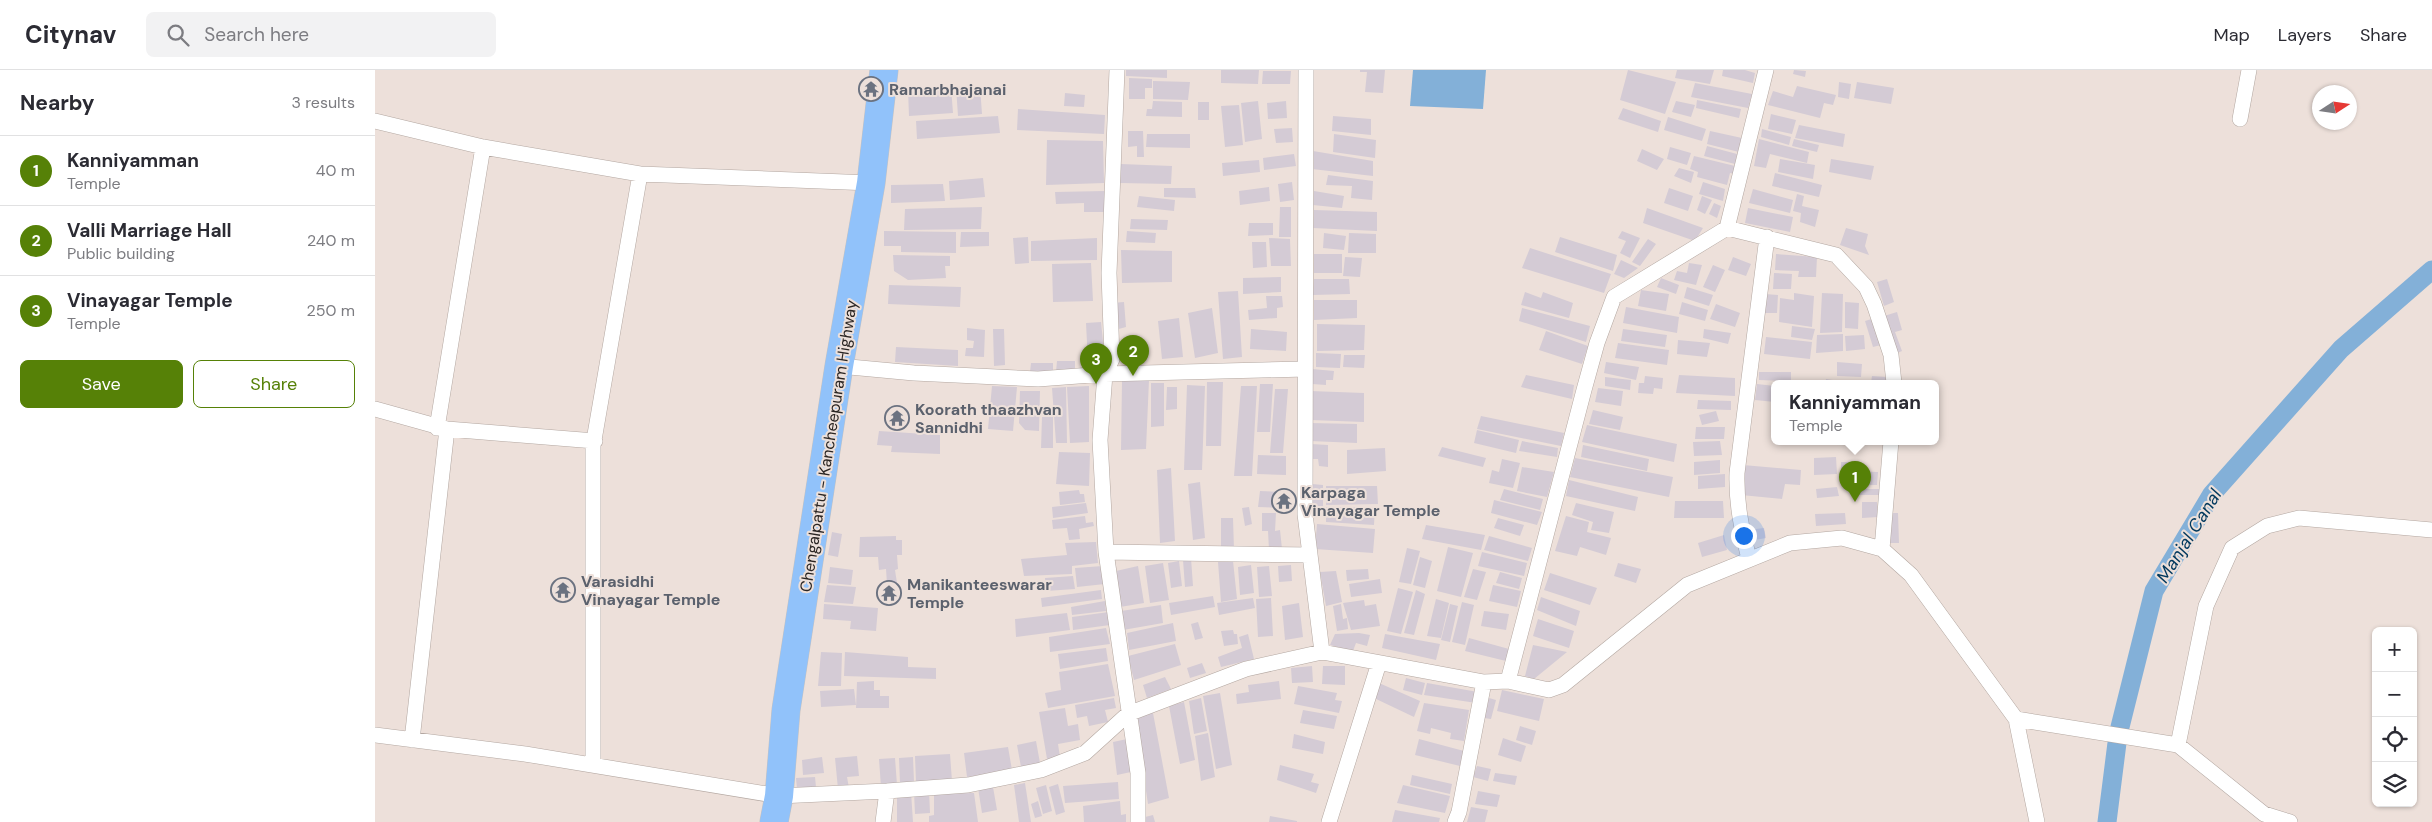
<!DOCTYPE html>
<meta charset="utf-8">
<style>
body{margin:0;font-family:"DM Sans",sans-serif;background:#f2f2f3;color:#2b2b33}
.controls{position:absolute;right:15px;bottom:15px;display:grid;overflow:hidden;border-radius:8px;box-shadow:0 1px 4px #0004}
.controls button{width:45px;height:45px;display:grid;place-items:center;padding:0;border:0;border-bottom:1px solid #e1e1e2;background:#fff;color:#2b2b33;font:25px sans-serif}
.compass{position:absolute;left:1937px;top:15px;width:45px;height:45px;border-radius:50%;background:#fff;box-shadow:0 1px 4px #0004;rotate:78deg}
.you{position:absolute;left:1368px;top:465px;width:18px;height:18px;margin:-12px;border:4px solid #fff;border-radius:50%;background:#1a73e8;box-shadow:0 0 0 8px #1a73e833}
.badge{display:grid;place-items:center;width:32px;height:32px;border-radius:50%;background:#568107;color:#fff;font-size:16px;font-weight:700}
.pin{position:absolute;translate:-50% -41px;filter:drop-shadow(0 1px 2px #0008)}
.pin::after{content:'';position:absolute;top:26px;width:18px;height:15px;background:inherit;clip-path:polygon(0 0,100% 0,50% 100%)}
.popup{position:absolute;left:1396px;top:310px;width:168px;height:65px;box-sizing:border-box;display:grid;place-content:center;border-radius:8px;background:#fff;filter:drop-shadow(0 1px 4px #0005);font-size:16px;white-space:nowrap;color:#7c7c81}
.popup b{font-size:19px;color:#2b2b33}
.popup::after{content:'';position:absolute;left:50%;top:100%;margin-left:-10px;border:10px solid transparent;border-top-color:#fff}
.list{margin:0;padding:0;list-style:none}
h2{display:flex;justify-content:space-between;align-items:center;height:65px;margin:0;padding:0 20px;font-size:21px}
h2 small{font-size:16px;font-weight:400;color:#7c7c81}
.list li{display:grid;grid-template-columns:32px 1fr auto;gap:15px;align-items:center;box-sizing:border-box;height:70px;padding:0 20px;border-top:1px solid #e1e1e2}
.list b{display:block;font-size:19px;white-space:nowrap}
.list p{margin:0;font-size:16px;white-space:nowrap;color:#7c7c81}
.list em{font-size:16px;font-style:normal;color:#7c7c81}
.actions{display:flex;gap:10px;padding:15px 20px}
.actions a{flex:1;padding:11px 0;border:1px solid #568107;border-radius:8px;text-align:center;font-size:18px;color:#568107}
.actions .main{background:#568107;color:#fff}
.icon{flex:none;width:28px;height:28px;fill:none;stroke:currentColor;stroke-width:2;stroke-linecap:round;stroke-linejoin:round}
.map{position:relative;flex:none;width:2057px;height:752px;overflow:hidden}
header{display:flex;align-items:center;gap:30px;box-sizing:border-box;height:70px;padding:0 25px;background:#fff;border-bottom:1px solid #e1e1e2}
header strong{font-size:24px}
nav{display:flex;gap:28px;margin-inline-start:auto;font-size:18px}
.search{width:350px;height:45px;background:#f2f2f3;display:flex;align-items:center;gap:12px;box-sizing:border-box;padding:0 18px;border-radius:8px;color:#7c7c81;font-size:19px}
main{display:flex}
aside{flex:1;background:#fff}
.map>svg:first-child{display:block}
.water{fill:#83b0d8}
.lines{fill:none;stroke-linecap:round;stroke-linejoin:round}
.canal{stroke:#83b0d8;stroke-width:19}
.building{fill:#d4cbd5}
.street-casing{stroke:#b3a7a1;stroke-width:16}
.highway-casing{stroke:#c4c2c2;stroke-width:29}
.street{stroke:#fff;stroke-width:15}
.highway{stroke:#91c2fa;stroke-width:28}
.labels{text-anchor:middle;stroke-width:4;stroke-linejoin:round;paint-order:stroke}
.worship-label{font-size:16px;font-weight:bold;fill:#5b616d;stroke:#ede0da;text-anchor:start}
.street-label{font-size:16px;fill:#2b2624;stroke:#ede0da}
.water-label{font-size:18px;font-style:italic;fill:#00385d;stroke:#ede0da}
</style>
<header>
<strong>Citynav</strong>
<div class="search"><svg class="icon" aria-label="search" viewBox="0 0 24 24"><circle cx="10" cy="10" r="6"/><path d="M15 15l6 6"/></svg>Search here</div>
<nav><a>Map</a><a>Layers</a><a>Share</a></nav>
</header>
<main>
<aside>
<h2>Nearby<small>3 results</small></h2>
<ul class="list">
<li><span class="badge">1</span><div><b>Kanniyamman</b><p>Temple</p></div><em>40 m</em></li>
<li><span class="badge">2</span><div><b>Valli Marriage Hall</b><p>Public building</p></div><em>240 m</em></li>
<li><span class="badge">3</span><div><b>Vinayagar Temple</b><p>Temple</p></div><em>250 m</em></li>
</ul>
<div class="actions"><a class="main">Save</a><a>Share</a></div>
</aside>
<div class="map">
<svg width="2057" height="752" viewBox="0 0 2057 752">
<rect width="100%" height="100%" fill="#ede0da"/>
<!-- water -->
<path class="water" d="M1038 0H1111L1108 39 1035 36Z"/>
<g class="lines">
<!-- canal -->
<path class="canal" d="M1732 752 1743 665 1779 521 1837 424 1966 279 2057 200"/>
</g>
<!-- building -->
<path class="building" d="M751 0H792V8L751 6Z
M846 0H884L883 14 846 13Z
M985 0H1010L1008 23 990 22 992 2H985Z
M1253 0 1301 12 1290 44 1245 30Z
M1302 0H1339L1335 14 1300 8Z
M1348 0H1370L1380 3 1378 13 1347 6Z
M1419 0 1431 1 1430 7 1418 4Z
M888 1H916L915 14H887Z
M754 8 777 9V18H770V29H754Z
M778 11 815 12 813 30 778 29Z
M1464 12 1476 14 1474 29 1463 27Z
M1482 12 1519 18 1516 34 1479 28Z
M1320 13 1377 24 1373 38 1316 27Z
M605 16 607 44 583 46 581 17Z
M1422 16 1461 25 1458 35 1449 33 1445 48 1393 35 1398 21 1418 27Z
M576 17 578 43 534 46 533 20Z
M690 23 710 25 709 37 689 36Z
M1322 30 1366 39 1364 48 1321 38Z
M778 31 807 32V47L771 46 772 39H777Z
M883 31 887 69 870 72 866 33Z
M911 31 912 48 893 49 892 33Z
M1301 31 1320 35 1316 47 1297 42Z
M823 32H834V50H823Z
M864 35 868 75 850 77 846 36Z
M1248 38 1286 51 1283 62 1243 49Z
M643 39 730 45 729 64 642 60Z
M1396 44 1421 50 1417 64 1393 59Z
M623 46 625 63 542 69 541 51Z
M958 46 996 49V65L957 61Z
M1293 47 1331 59 1327 71 1289 60Z
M1424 55 1470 64 1468 77 1420 68Z
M917 58 918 72 901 73 899 59Z
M1387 59 1416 67 1414 75 1386 67Z
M753 61H768L769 87H762V76L753 77Z
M1335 61 1367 68 1364 82 1332 74Z
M772 64H815V78L771 77Z
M959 64 1001 70 1000 88 958 82Z
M1384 69 1434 82 1432 93 1395 84 1391 98 1379 96Z
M1419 69 1444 75 1442 82 1417 76Z
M672 70 728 71 729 113 671 115Z
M1332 76 1362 84 1360 94 1329 86Z
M1295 77 1316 83 1312 95 1292 89Z
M1267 79 1289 89 1282 100 1262 91Z
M938 81 998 91V106L937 99Z
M919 84 921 96 889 100 888 88Z
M1319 86 1360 96 1359 104 1355 103 1352 115 1322 107 1323 102 1315 99Z
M1405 89 1440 95 1438 109 1403 102Z
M1456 89 1499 96 1496 110 1454 102Z
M884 90 885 102 848 106 847 93Z
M746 94 797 96 796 114 745 113Z
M1304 98 1319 102 1316 113 1299 106Z
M1400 103 1447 115 1444 127 1397 116Z
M953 105 998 111 997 130 976 128 977 116 951 115Z
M608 108 610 127 575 130 574 111Z
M917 112 919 130 905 132 903 114Z
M1328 112 1350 119 1348 131 1324 124Z
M568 114 570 131 516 133V115Z
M894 117 895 131 865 135 864 121Z
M789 118H820L821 128 789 127Z
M1294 118 1318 126 1313 141 1289 133Z
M1378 119 1418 130 1415 143 1374 133Z
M730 121V142H709V133L681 134 680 122Z
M939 121 969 126 967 138 938 135Z
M1422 124 1429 126 1427 136 1444 140 1440 157 1425 152 1426 143 1418 141Z
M764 126 800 130 799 141 762 137Z
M1327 126 1337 130 1330 144 1322 140Z
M1339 133 1346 136 1342 148 1334 144Z
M607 137 606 159 529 160 530 139Z
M905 137H916V167H904Z
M1272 138 1328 158 1320 171 1268 153Z
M1373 138 1418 147 1415 162 1370 153Z
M939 140 1002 142V161L938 158Z
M756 149 793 150 792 160 755 159Z
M874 153H898V165L873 166Z
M1471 158 1493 164 1490 176 1494 185 1465 175Z
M509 161 581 162V183L526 182V176H509Z
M752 161 781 163 780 173 751 172Z
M1247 161 1265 168 1255 188 1245 183 1251 171 1243 168Z
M586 162H614V176L585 177Z
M949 163 971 166 969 180 948 178Z
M974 163 1001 164V183H973Z
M653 167 654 193 640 194 638 168Z
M1185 167 1242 185 1238 201 1180 182Z
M722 168V190L656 191V171Z
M894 168 915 169 916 196H896Z
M1273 169 1281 174 1265 196 1257 192Z
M877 172H891L892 197 878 198Z
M1155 178 1236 204 1229 223 1147 198Z
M746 180 797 181V212L747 213Z
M939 184H967V203H939Z
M1401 184 1442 187 1441 207H1423L1424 201 1400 200Z
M518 185 575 186V196H570L571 208 533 210 519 201Z
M970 187 987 188 985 207 968 206Z
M1358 187 1376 194 1371 206 1353 200Z
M1246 190 1263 198 1249 208 1239 204Z
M716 193 718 231 678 232 677 194Z
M1314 193 1327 195 1321 215 1299 210 1302 201 1312 203Z
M1338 195 1350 200 1340 222 1328 217Z
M1399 203 1417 204 1416 219H1398Z
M906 207V222L868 224V208Z
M1286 208 1304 215 1301 224 1282 217Z
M939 209H974L975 224 938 225Z
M1512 209 1519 232 1509 236 1502 212Z
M514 215 586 217 585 237 513 234Z
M1312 217 1338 225 1334 236 1309 228Z
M1266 220 1294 224 1291 241 1263 236Z
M863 221 867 287 848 289 843 222Z
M1150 222 1166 228 1168 222 1198 233 1194 248 1146 235Z
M1419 223 1439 226 1437 257 1404 252 1405 228 1419 230Z
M1447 223 1468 224 1467 262 1445 263Z
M1390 224 1403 225 1402 243H1390Z
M891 226H907L908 237 902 238V248L874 250 873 240 892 238Z
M939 230H982V248L939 250Z
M749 232 751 257 740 260 737 233Z
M1307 232 1333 240 1330 251 1304 244Z
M1470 232 1484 233 1483 259 1470 258Z
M1341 234 1365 243 1360 257 1335 249Z
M1251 237 1304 247 1302 263 1248 253Z
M837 238 843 283 820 288 813 243Z
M1147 238 1215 256 1211 272 1144 251Z
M1522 242 1527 260 1520 262 1527 281 1520 284 1509 246Z
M1503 247 1510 274 1498 277 1490 251Z
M804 248 808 287 787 289 783 251Z
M726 252 730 291 713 293 711 253Z
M942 254 990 255 989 280 942 281Z
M1417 256 1440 259 1437 270 1416 267Z
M592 258 610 260 609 287 590 286 591 278H598L599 271 592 270Z
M618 259H629L630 295 619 296Z
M876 259 912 262 911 281 875 279Z
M1248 259 1292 265 1290 277 1246 271Z
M1329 259 1356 263 1353 274 1328 268Z
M1171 261 1213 276 1207 294 1164 280Z
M1468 264V281L1441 283 1442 265Z
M1489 265 1490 279 1471 281 1470 266Z
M1391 267 1437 272 1435 289 1389 284Z
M1303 270 1335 273 1332 287 1302 284Z
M1243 273 1294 280 1292 295 1240 288Z
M521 277 583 280V296L520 292Z
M941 283 966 284 965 298 941 297Z
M969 285H990L989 298 968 297Z
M682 291H700V302H681Z
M1231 292 1264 297 1261 310 1229 303Z
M1462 292 1487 294 1486 307 1462 306Z
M656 293H678V302H655Z
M937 299 959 301 958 310H951V315L937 314Z
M1384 302H1416V311L1384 310Z
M1151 305 1199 315 1197 329 1146 317Z
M1304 305 1360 308V326L1301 323Z
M1270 306 1288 308 1287 319 1279 318 1278 324 1263 323 1264 313H1269Z
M1497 306 1512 307 1511 313H1496Z
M1230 307 1256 310 1255 320 1230 316Z
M1451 309 1471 312V313H1450Z
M774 310 771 379 746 380 747 311Z
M832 312H848L846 376H831Z
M776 313H789V356L776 357Z
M885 314H898L895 362H882Z
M1382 314 1400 316V332L1380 330Z
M812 315 830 316 827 400H809Z
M617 316 642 317 638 361 613 359Z
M714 316V372L695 373 692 317Z
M866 316H882L877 406H859Z
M691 317 692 373H681L677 318Z
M792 317H802V339L791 340Z
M1223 318 1248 321 1246 336 1220 332Z
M900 319H913L908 383H895Z
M645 321H665L664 361 650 360 644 353Z
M935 321 989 323V352L936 350Z
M1323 330 1356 331V340L1322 339Z
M1218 340 1248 347 1245 360 1214 354Z
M1341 341 1344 351 1327 355 1324 345Z
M1106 346 1189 363 1186 376 1102 359Z
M667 347H678V378H666Z
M935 353 982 354V373L935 371Z
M1212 355 1302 374 1299 392 1207 372Z
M1321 357H1350L1349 369H1320Z
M1102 360 1144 370 1141 383 1099 373Z
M504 361 565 365V384L516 382 517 376 502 375Z
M1147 371 1183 378 1182 387 1144 381Z
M1345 371 1347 385 1319 386 1318 372Z
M936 374 953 375V397L944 396 943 389H935Z
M1208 375 1274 389 1272 401 1206 387Z
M1067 377 1111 388 1108 397 1063 386Z
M1010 378 1011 401 972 404V380Z
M684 382 715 383 714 416 681 414Z
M883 385 911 386V405L882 404Z
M1461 387 1462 404 1439 405V388Z
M1200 388 1298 407 1294 427 1195 407Z
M1127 389 1145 393 1138 418 1114 413 1117 400 1124 402Z
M1345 390V403L1319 405V392Z
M1466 392H1475V414H1466Z
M1368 395 1426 400 1425 415 1410 414 1407 429 1366 425Z
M1147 397 1179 402 1172 427 1142 421Z
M796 398 800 471 785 473 782 400Z
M1480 401 1503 402 1502 415H1479Z
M1350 404V417L1323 419V406Z
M1194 410 1263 427 1260 441 1191 426Z
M825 412 830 468 818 470 813 414Z
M937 414 948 415V436H935Z
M951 416H1002L1003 434 951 435Z
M1462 417 1464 426 1442 428 1441 419Z
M1129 419 1168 429 1165 440 1125 430Z
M1482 419H1505V425H1482Z
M704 420 705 424H709L710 432 685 435 684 422Z
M885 421 908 422 907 438 883 437Z
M1119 430 1167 442 1162 455 1116 443Z
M1300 431H1348L1349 448H1299Z
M1487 432H1502L1503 447 1487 448Z
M711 433 713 443 678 448 677 437Z
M1201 433 1239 442 1234 463 1216 460 1218 452 1197 445Z
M874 437 877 454 870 456 867 438Z
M951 437H1000L999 455 951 452Z
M887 443H901L900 461 905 460 907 479 894 480 893 461H887Z
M1470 443 1471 454 1441 456 1440 444Z
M1513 443H1523L1524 473H1515Z
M710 446 711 453 718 452 719 456 704 459 705 469 694 470 692 458 678 459 677 450Z
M1191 446 1214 452 1212 462 1236 468 1231 485 1205 477 1202 486 1180 481Z
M846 448H858L859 480H846Z
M1123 448 1149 455 1145 466 1119 458Z
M942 454 1000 459 998 483 940 479Z
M1051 455 1110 465 1106 480 1047 469Z
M1389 458 1391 468 1374 471 1373 460Z
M457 462 467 464 463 487 453 485Z
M1349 465 1352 480 1327 487 1323 473Z
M521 466V470H527V485H522L523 499 520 500 522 513 512 514 511 499 504 500 503 487H484L485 467Z
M1114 466 1157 478 1153 491 1109 480Z
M721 472 723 493 697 496V504L649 506 646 489 692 485 690 473Z
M1073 477 1098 483 1086 527 1062 521Z
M1032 478 1045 481 1036 514 1024 512Z
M1107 482 1152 493 1149 506 1103 496Z
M1045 487 1057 491 1050 518 1038 515Z
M816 488 818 516 810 517 808 490Z
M804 491 807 516 796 518 793 493Z
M858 491 862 529 846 532 843 492Z
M788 493 794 530 775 533 770 496Z
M1243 493 1266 499 1261 513 1239 506Z
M876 495 879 523 865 525 863 497Z
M916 495 917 511 904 512 903 496Z
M728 496 730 514 702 517 700 498Z
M763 496 769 533 745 537 741 501Z
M894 496 897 526 884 527 882 497Z
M455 497 478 500 476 515 453 513Z
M993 499 994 509 972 511 971 500Z
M1098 499 1111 502 1102 530 1089 527Z
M961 501 967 532 951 536 945 502Z
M1125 502 1147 508 1144 519 1121 513Z
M1175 503 1222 518 1215 535 1169 520Z
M698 506 700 519 671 521 670 508Z
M1005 509 1007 523 976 527 974 514Z
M452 515 481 517 478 534 449 532Z
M1118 515 1146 521 1142 537 1114 531Z
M1023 518 1038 522 1026 564 1012 561Z
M726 520 727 529 667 537 666 528Z
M1041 520 1050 524 1039 565 1029 563Z
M838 526 840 537 796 545 794 533Z
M1166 527 1205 541 1201 556 1162 540Z
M878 528 880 538 844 545 842 533Z
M896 528 898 566 883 567 881 529Z
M1061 529 1074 533 1066 568 1052 566Z
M989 530 990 536 1001 534 1005 556 976 560 968 533Z
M730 531 731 541 697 545 696 537Z
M1087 532 1099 535 1090 575 1077 572Z
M924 533 928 567 910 570 907 536Z
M449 534 503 538 501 561 475 559 476 551 448 549Z
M966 534 968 549 972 548 973 559 962 561 958 536Z
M1075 534 1083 536 1075 572 1066 570Z
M786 535 788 553 748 560 746 541Z
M1109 541 1134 544 1131 560 1106 556Z
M734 542 735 555 698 560 697 547Z
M692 543 695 560 641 567 640 549Z
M1163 549 1199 561 1194 578 1158 566Z
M823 552 828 568 820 570 816 554Z
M798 553 801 571 754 580 752 563Z
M731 558 735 574 675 582 674 567Z
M858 560 859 564H862L863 574 849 576 846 561Z
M984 563 995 565 992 576 981 573 978 581 955 575 960 564Z
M873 564 879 589 846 597 843 587 867 578 864 567Z
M1010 564 1065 574 1061 590 1007 578Z
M1094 568 1134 579 1131 591 1090 581Z
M800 574 806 595 759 610 753 586Z
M1158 575 1192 582 1159 609 1150 606Z
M731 578 733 591 685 599 683 584Z
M446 582 467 583 466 616H443Z
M470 582 533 587V597L561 598V609L469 606Z
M827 593 831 603 815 608 812 598Z
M733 594 740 626 673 638 670 623 686 620 684 602Z
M937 596 938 612 917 613 916 598Z
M948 596H970V615L947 614Z
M790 607 796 619 772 628 768 615Z
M1031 608 1050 613 1047 625 1028 620Z
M499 611V620H505V626H514V638H481L482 612Z
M904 611 906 629 862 634 861 624 874 622 873 615Z
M1004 613 1045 631 1039 647 999 628Z
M1052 613 1103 622 1101 633 1049 625Z
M923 616 962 623 960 630 967 631 964 643 919 634Z
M479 619 481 635 446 637 445 621Z
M1127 620 1169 629 1164 651 1122 641Z
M845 623 857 695 841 699 828 626Z
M739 628 741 638 730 640 733 652 714 656 712 646 702 648 700 635Z
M826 628 832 661 819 664 814 631Z
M1114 628 1121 630 1116 649 1109 648Z
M809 632 820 690 805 694 794 636Z
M1049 633 1094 640 1089 671 1075 669 1076 663 1056 658 1055 664 1042 661Z
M690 638 693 656 703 654 705 670 683 674 685 687 672 689 664 642Z
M928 640 962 646 959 659 925 653Z
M778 643 794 728 773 734 760 648Z
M1145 656 1161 661 1157 675 1141 670Z
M833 663 840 707 826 711 820 666Z
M919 664 950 672 948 684 917 678Z
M1128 668 1151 676 1146 692 1123 685Z
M752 669 756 702 742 705 738 672Z
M1044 669 1089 681 1085 696 1040 685Z
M661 671 665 693 646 697 642 675Z
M633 677 637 700 592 707 589 683Z
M575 684 577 711 541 713 540 686Z
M482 686 484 706 472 707 474 718 463 719 460 688Z
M447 687 449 703 428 705 427 690Z
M538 687 539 712 525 713 524 688Z
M520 688 522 715 506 717 504 689Z
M905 695 939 704 936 712 944 714 941 723 902 710Z
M1102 696 1116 699 1113 711 1098 707Z
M1120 703 1142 706 1140 715 1118 711Z
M1037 705 1077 714 1075 724 1035 715Z
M440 707 441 717 422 719 421 708Z
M743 712 744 729 690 733 688 716Z
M650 713 656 752H644L639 715Z
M683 714 690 742 681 745 674 717Z
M671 715 677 741 668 744 661 718Z
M1028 715 1075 726 1070 743 1022 733Z
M618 717 622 740 607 743 603 718Z
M554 720 555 743 540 744 539 722Z
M1103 721 1125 725 1122 737 1100 734Z
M536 722 538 752H522V723Z
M599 723 603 752H554V746L559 745V724Z
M663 731 667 746 660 748 656 734Z
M745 731 746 745 751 744V752H709L708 736Z
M1096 737 1113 740 1110 752H1092Z
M1020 740 1065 748 1064 752H1017Z
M778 745 780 752H771L770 747Z
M895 746 922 751V752H894Z"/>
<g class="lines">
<defs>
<path id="street" d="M742 0 734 203 737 289 730 304 725 370 731 482 763 703V752
M931 0 930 444 947 582
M1865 49 1874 0
M0 51 108 77 265 104 496 113
M1352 158 1391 0
M464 296 539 303 663 309 730 304 930 299
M0 339 72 359 37 670
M62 358 108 77
M72 359 220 371
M1507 479 1516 371
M731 482 935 485
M1374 489C1367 460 1361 434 1362 403L1392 167
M1133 611 1209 320 1222 273 1239 227 1352 158 1461 185 1491 217 1499 234 1516 285 1519 313
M1641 649 1662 752
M0 665 150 684 404 726 512 721 593 715 666 700 710 683 753 644 871 599 947 582 1109 612 1133 611 1174 620 1188 615 1312 515 1415 473 1467 468 1507 479 1536 505 1641 649 1803 675 1889 744 1915 752
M1803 675 1831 536 1857 478 1892 456 1924 448 2057 460
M218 695V376L265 104
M508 752 512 721
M954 752 1004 593
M1080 752 1084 742 1109 612"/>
<path id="highway" d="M399 752 404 726 411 640 464 296 496 113 509 0"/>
</defs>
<!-- street casing -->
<use href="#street" class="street-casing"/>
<!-- highway casing -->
<use href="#highway" class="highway-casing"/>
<!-- street -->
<use href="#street" class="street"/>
<!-- highway -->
<use href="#highway" class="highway"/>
</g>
<!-- icons -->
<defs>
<symbol id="temple-ring" viewBox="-11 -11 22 22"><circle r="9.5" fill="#ede0da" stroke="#6b7280" stroke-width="1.5"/><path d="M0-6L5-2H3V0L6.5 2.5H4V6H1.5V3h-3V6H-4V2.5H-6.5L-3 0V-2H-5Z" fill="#6b7280"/></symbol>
</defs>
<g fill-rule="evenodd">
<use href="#temple-ring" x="482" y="5" width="28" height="28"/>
<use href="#temple-ring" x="508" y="334" width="28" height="28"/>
<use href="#temple-ring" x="895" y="417" width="28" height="28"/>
<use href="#temple-ring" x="174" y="506" width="28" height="28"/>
<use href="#temple-ring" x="500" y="509" width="28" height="28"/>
</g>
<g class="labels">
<!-- worship labels -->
<g class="worship-label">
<text x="514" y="25">Ramarbhajanai</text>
<text x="540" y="345">Koorath thaazhvan<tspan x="540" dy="18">Sannidhi</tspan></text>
<text x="926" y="428">Karpaga<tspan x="926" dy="18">Vinayagar Temple</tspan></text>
<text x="206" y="517">Varasidhi<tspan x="206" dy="18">Vinayagar Temple</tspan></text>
<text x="532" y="520">Manikanteeswarar<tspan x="532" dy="18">Temple</tspan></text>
</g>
<!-- street labels -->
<g class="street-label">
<text transform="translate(453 376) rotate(-81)" y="6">Chengalpattu - Kancheepuram Highway</text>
</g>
<!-- water labels -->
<g class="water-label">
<text transform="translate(1814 466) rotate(-58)" y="6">Manjal Canal</text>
</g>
</g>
</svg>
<div class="controls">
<button>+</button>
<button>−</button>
<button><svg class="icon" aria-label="locate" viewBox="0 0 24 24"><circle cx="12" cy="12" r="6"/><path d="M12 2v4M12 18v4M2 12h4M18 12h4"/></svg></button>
<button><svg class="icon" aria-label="layers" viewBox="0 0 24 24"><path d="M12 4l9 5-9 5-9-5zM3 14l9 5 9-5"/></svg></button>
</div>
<svg class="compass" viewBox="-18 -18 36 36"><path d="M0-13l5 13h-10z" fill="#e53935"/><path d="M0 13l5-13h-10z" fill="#7c7c81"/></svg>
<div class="you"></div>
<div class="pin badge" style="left:1480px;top:432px">1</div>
<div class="popup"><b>Kanniyamman</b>Temple</div>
<div class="pin badge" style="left:758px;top:306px">2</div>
<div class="pin badge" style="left:721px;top:314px">3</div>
</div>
</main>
